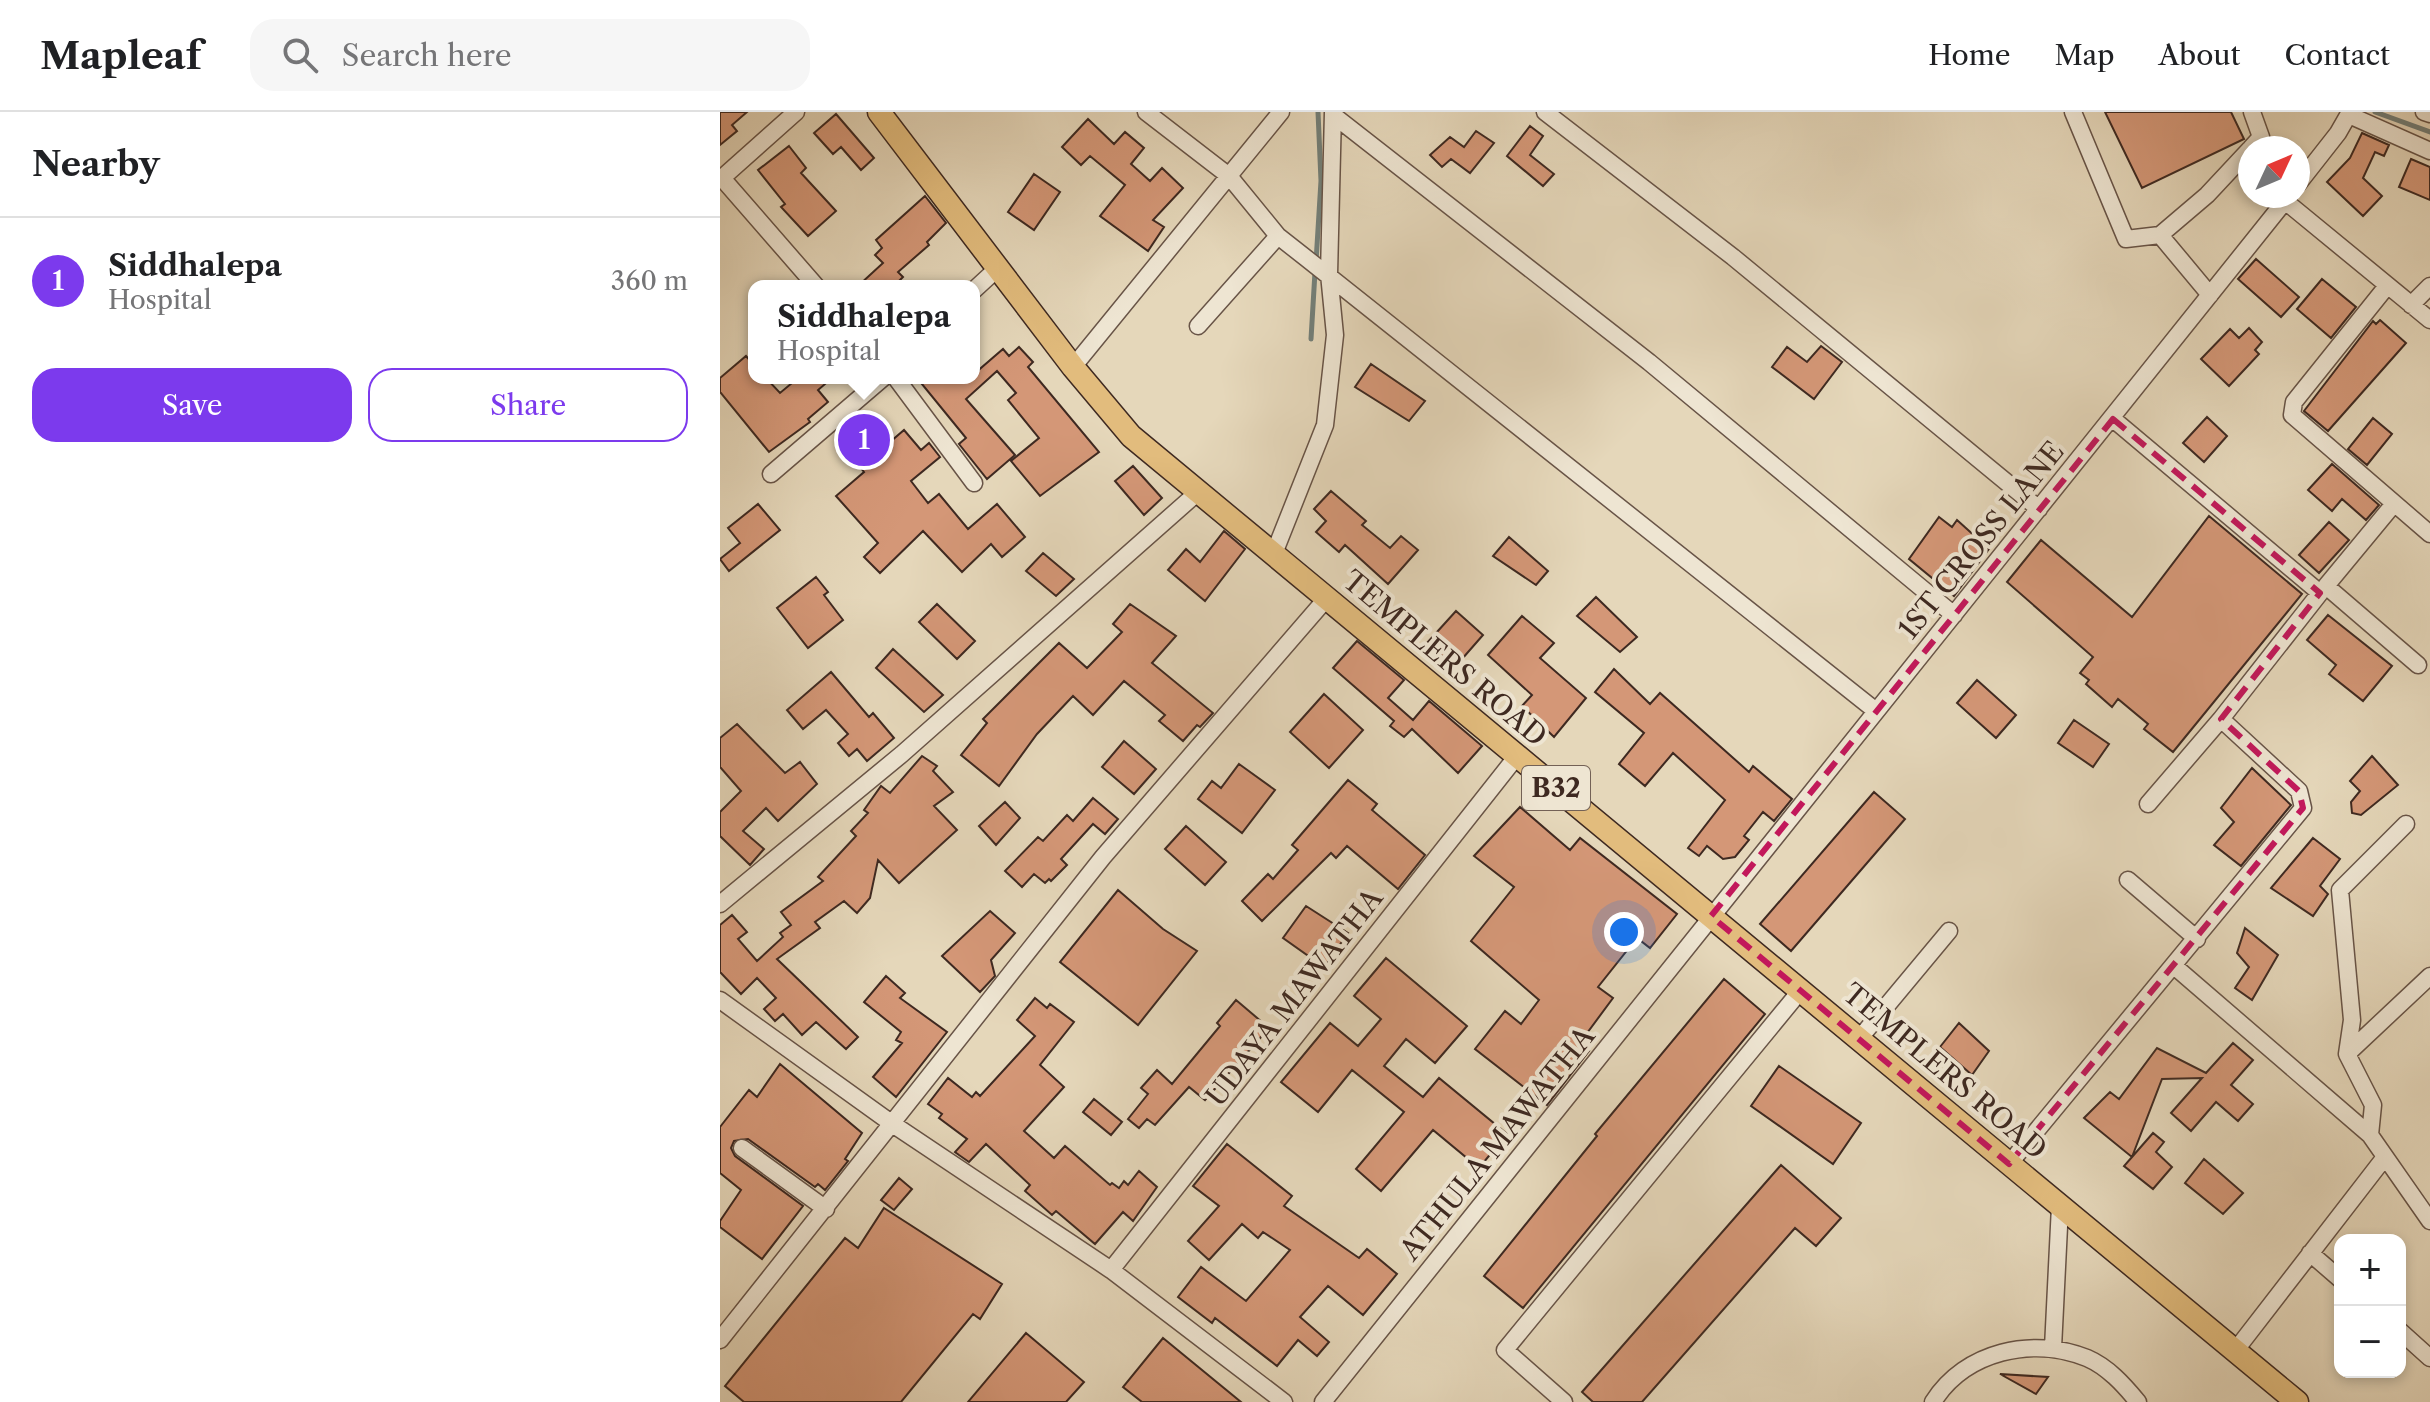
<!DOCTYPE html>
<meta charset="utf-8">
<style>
body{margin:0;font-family:"Libre Caslon Text",serif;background:#f6f6f6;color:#202124}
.controls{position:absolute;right:24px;bottom:24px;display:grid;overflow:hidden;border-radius:16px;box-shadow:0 4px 12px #0003}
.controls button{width:72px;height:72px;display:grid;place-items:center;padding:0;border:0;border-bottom:2px solid #e0e0e0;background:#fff;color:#202124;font:40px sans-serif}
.compass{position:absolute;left:1518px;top:24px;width:72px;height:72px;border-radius:50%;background:#fff;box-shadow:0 4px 12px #0003;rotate:46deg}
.you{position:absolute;left:904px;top:820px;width:28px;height:28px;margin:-20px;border:6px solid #fff;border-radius:50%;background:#1a73e8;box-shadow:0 0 0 12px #1a73e833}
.badge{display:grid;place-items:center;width:52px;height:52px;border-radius:50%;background:#7c3aed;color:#fff;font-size:26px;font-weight:700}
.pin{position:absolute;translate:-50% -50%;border:4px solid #fff;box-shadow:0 2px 8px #0006}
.popup{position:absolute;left:28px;top:168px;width:232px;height:104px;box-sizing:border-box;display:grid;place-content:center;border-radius:16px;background:#fff;filter:drop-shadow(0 2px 6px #0005);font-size:26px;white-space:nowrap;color:#757577}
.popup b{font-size:30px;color:#202124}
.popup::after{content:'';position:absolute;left:50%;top:100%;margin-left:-16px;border:16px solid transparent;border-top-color:#fff}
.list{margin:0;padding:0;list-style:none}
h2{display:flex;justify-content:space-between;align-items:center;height:104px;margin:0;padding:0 32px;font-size:34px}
h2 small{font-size:26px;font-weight:400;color:#757577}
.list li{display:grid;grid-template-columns:52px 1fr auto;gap:24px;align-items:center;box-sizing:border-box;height:128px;padding:0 32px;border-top:2px solid #e0e0e0}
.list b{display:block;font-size:30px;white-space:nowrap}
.list p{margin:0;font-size:26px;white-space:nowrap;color:#757577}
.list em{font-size:26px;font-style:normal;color:#757577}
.actions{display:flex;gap:16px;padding:24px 32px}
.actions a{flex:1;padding:18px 0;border:2px solid #7c3aed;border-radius:24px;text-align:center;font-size:28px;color:#7c3aed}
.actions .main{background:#7c3aed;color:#fff}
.icon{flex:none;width:44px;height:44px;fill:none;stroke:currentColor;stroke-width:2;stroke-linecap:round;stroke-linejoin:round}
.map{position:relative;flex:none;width:1710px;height:1290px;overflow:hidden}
header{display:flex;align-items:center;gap:48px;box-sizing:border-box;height:112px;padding:0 40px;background:#fff;border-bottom:2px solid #e0e0e0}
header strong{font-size:38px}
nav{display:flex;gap:44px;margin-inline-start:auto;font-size:28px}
.search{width:560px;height:72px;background:#f6f6f6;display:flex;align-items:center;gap:20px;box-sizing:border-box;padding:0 28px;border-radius:24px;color:#757577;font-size:30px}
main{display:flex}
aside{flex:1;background:#fff}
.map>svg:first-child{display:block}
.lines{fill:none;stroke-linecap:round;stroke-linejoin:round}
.stream{stroke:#737f78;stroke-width:5}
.building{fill:#d49777;stroke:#3e2921;stroke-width:2}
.minor-casing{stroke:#685447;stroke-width:19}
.major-casing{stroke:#3e2921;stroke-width:25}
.minor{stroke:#eee5d2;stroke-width:16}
.major{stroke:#e2bc7d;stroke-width:22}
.marked{fill:none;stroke:#c2185b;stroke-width:6;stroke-dasharray:16 10;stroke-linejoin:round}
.labels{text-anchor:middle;stroke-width:8;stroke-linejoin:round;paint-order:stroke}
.shield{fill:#eee5d2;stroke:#736156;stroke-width:2}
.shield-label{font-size:26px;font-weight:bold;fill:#3e2921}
.street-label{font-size:28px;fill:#3e2921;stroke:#eee5d2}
</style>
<header>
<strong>Mapleaf</strong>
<div class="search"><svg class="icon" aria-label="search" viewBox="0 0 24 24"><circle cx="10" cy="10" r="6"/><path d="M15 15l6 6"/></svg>Search here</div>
<nav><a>Home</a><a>Map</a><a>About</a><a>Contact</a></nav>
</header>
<main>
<aside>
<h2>Nearby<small></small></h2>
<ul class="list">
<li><span class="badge">1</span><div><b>Siddhalepa</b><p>Hospital</p></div><em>360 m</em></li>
</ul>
<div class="actions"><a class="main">Save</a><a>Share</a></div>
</aside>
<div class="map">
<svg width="1710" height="1290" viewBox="0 0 1710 1290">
<rect width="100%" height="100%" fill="#e5d7ba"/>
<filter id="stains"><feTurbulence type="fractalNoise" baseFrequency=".0025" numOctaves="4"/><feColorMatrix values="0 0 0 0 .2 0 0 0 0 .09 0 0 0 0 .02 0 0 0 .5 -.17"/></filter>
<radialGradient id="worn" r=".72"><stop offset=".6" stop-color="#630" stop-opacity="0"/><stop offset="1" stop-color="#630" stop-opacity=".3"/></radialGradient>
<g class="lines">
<!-- stream -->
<path class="stream" d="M1655 0 1710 20
M596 150 601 69 598 0
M591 227 595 160"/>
</g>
<!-- building -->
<path class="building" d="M0 0H27L12 13 17 19 0 33Z
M1385 0H1511L1524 27 1422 76Z
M116 2 154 46 141 58 121 35 113 42 94 21Z
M368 7 394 32 405 20 424 36 411 52 430 69 442 56 463 76 433 108 444 115 428 139 380 104 405 73 370 44 361 53 342 35Z
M810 14 823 24 810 43 834 62 823 74 787 44Z
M756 19 774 31 750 61 731 47 722 55 710 43 730 25 744 35Z
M1642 21 1669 33 1664 44 1655 40 1643 66 1662 84 1643 104 1607 70 1630 46Z
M69 34 86 56 81 61 116 99 88 124 61 95 65 92 38 58Z
M1691 47 1710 55V88L1679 75Z
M314 62 340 80 314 118 288 100Z
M205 84 226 111 207 130 209 133 178 160 183 165 174 174H138L163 151 155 143 162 136 156 128Z
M1536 147 1579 185 1561 205 1518 167Z
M1602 167 1636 195 1611 226 1577 197Z
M1660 208 1686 231 1608 319 1584 299 1653 209 1656 212Z
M1529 216 1542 230 1535 238 1539 242 1509 274 1481 247 1510 217 1519 226Z
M1101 234 1122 250 1094 287 1052 255 1067 235 1087 250Z
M299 235 313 250 308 255 379 340 320 384 291 349 319 326 288 288 296 281 277 259 246 287 295 343 267 367 239 332 246 326 197 266H254V262L283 237 289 244Z
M26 244 34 253V266H46L60 281 78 266H112L98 278 108 290 88 307 90 310 49 340 0 280V266Z
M651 252 705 289 689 309 635 275Z
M150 304 170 330 184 318 201 338 209 331 220 345 191 369 208 391 219 382 248 417 277 392 305 425 282 445 271 432 242 460 203 419 160 461 144 445 158 431 116 384 144 360 140 355 144 352 123 325Z
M1487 305 1507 324 1484 350 1463 331Z
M1653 306 1672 322 1647 353 1628 337Z
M1612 352 1659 393 1646 408 1622 387 1612 399 1588 378Z
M413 354 442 386 424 403 395 369Z
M611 379 646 409 642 413 670 436 681 424 698 438 668 472 625 433 619 440 596 420 606 409 594 397Z
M38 392 60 418 9 459 0 447 20 431 8 416Z
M1489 404 1582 482 1453 640 1424 617 1428 612 1398 587 1392 595 1366 572 1369 568 1360 561 1373 545 1287 470 1321 428 1412 505Z
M1219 405 1232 415 1237 408 1269 437 1234 484 1189 447Z
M1609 410 1629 428 1599 461 1579 443Z
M504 419 525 437 485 489 448 458 466 437 480 450Z
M789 425 828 459 816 473 773 444Z
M323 441 354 467 336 484 306 459Z
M96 465 108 480 104 483 123 508 88 536 57 496Z
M876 485 917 525 900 540 857 504Z
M217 492 255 529 237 547 199 510Z
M410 492 456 524 432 551 493 601 480 615 477 613 463 629 439 609 445 603 404 569 373 603 353 584 317 622 279 674 241 643 267 611 263 607 339 531 367 556 402 520 393 512Z
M736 499 763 523 735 555 707 531Z
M1608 503 1672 554 1643 589 1609 562 1616 553 1587 528Z
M802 504 834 531 820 546 866 586 834 625 802 594 812 583 768 543Z
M637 529 684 568 668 586 693 608 709 589 762 634 738 661 692 617 684 625 670 614 674 609 613 556Z
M173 537 223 583 204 600 156 556Z
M894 557 930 592 940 581 1029 660 1033 654 1072 687 1054 709 1043 700 1024 724 1029 728 1015 745 1003 747 987 734 979 744 968 736 1005 688 953 641 925 674 899 652 924 621 875 580Z
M111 560 149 605 153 601 174 626 147 649 137 637 129 644 118 631 128 622 106 598 83 617 67 598Z
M1257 568 1296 603 1276 626 1237 591Z
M604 582 643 618 609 656 570 620Z
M1354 608 1389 632 1373 655 1338 631Z
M17 612 65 661 80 650 97 672 58 709 46 696 23 719 44 737 30 753 0 724V700L21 679 0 655V626Z
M404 629 436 657 414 682 382 655Z
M202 644 217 654 213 659 233 680 214 694 237 718 179 771 158 748 150 786 137 801 124 789 95 810 100 816 57 847 138 925 126 937 96 910 82 923 63 902 55 909 44 897 56 886 37 866 21 882 0 860V813L12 803 27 820 18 827 37 849 63 825 60 821 71 813 61 800 103 769 98 765 136 724 131 719 148 701 144 698 161 674 170 681Z
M1652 644 1678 673 1641 703 1632 701 1631 690 1640 679 1630 669Z
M519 652 555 678 522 721 478 687 492 669 501 676Z
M1532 656 1571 693 1521 754 1494 733 1514 710 1501 696Z
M628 668 657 692 652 698 705 743 678 777 627 734 616 746 611 741 542 809 522 789 548 762 553 767 578 738 572 733Z
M1154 680 1185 707 1071 839 1040 812Z
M373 686 398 707 385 722 373 712 341 747 347 753 331 769 329 767 325 771 314 762 302 775 285 759 318 725 323 729 347 703 353 709Z
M285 690 300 706 276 733 259 714Z
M800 695 850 738 860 726 957 802 930 836 917 826 878 875 893 886 859 932 869 939 827 993 755 937 785 899 801 912 819 888 751 829 794 775 754 744Z
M466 714 506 750 485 773 445 737Z
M1593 726 1620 747 1600 774 1608 782 1593 804 1551 776Z
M398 778 443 817 477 839 418 913 340 850Z
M586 794 628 821 604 855 563 826Z
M270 799 295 821 271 848 275 864 260 880 222 844Z
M1525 816 1558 843 1532 888 1515 876 1529 855 1517 841Z
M666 846 747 914 715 951 686 927 664 954 703 985 719 966 787 1022 759 1056 713 1018 661 1079 636 1057 684 1000 632 958 598 1000 561 970 610 911 638 934 661 907 634 884Z
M166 864 185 881 180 886 227 920 176 985 153 965 182 931 176 928 181 920 144 890Z
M1004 867 1045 902 803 1196 764 1164 877 1024 875 1022Z
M315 886 327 896 330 892 354 910 320 953 344 975 304 1019 334 1046 345 1034 390 1073 392 1071 399 1076 404 1069 408 1073 419 1059 437 1075 413 1109 403 1100 375 1132 336 1099 332 1103 305 1079 310 1073 266 1032 249 1050 239 1043 235 1040 247 1027 219 1006 222 1002 208 992 228 966 252 985 256 980 260 984 315 924 297 908Z
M516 888 549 916 485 988 469 975 435 1013 427 1007 419 1016 408 1007 428 982 421 976 437 958 452 972 500 914 497 911Z
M1239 911 1269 939 1252 963 1220 935Z
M1513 931 1533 948 1511 973 1533 992 1518 1009 1496 990 1471 1019 1451 1001 1482 966 1442 967 1412 1045 1433 1021 1444 1030 1436 1040 1452 1055 1433 1077 1404 1054 1412 1045 1364 1006 1390 980 1399 987 1437 936 1486 961Z
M60 952 142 1021 125 1047 128 1049 105 1078 98 1072 95 1075 28 1027 14 1029 11 1036 15 1044 83 1094 42 1147 0 1115V1109L21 1078 0 1061V1015L29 978 37 985Z
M1059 954 1141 1011 1113 1052 1031 994Z
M374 987 402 1010 391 1023 363 1000Z
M507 1032 572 1084 564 1094 639 1146 647 1137 677 1162 643 1203 608 1174 580 1205 609 1230 597 1244 578 1228 557 1254 495 1206 492 1211 458 1185 481 1155 526 1189 570 1138 543 1120 538 1126 522 1112 489 1148 468 1129 499 1094 473 1074Z
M1484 1047 1523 1081 1503 1102 1465 1071Z
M1061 1053 1121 1106 1096 1134 1075 1116 922 1290H873L862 1280Z
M179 1066 192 1077 174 1098 161 1088Z
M164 1096 282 1172 260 1207 253 1202 181 1290H24L5 1274 125 1126 138 1136Z
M306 1221 364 1270 346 1290H248Z
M443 1226 521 1290H422L403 1275Z
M1280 1262 1328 1265 1316 1282Z"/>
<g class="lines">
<defs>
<path id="minor" d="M76 0 2 66 96 174
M426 0 509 64 558 124 586 146 1156 599
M825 0 1013 145 1319 397
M1353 0 1406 127 1440 123 1487 83 1530 37
M1704 0 1710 2
M613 3 929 250 1234 503
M1629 3 1710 39
M1531 36 1541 25 1532 0
M1578 72 1618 21 1630 0
M1565 89 1710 208
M1440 123 1490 183
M1667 174 1574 290 1572 303 1710 422
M254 178 279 155
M1691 193 1710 174
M478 214 558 124
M353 255 561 0
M176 266 254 371
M51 362 163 266
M553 444 605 313 615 223 609 162 613 0
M1606 474 1698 553
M1601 480 1673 393
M1428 692 1501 607
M1408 768 1477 827
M0 792 182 642 477 381
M1454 854 1650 1023 1710 1109
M0 888 174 1013 391 1158 564 1290
M1139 927 1229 819
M1627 942 1710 864
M1650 1023 1653 993 1627 942 1632 908 1620 778 1686 712
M22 1036 106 1097
M1289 1052 1583 696 1579 679 1501 607 1600 481 1393 307
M1590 1141 1620 1167
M391 1158 797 644
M1680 1219 1710 1246
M0 1228 383 745 606 487
M1333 1236 1340 1094
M1515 1239 1665 1045
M603 1290 1569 84
M844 1290 785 1238 1081 878
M1213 1290C1245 1239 1313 1224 1367 1246 1388 1255 1404 1273 1418 1290"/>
<path id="major" d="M159 0 353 255 411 324 1577 1290"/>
</defs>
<!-- minor casing -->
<use href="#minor" class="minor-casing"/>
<!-- major casing -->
<use href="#major" class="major-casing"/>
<!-- minor -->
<use href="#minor" class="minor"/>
<!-- major -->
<use href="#major" class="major"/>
</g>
<!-- marked area -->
<path class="marked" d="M1393 307 1600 481 1501 607 1579 679 1583 696 1289 1052 991 804Z"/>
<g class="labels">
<!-- shield labels -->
<rect class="shield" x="802" y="654" width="68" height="44" rx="6"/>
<g class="shield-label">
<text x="836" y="685">B32</text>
</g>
<!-- street labels -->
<g class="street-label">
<text transform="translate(1261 428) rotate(-51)" y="10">1ST CROSS LANE</text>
<text transform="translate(725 546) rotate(40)" y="10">TEMPLERS ROAD</text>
<text transform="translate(574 885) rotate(-52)" y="10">UDAYA MAWATHA</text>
<text transform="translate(1225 959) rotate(40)" y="10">TEMPLERS ROAD</text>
<text transform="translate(777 1031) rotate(-51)" y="10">ATHULA MAWATHA</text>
</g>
</g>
<rect width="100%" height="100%" filter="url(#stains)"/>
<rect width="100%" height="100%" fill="url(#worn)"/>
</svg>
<div class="controls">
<button>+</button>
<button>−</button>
</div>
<svg class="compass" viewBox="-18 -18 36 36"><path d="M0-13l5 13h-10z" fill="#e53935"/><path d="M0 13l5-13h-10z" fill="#757577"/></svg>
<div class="you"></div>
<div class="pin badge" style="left:144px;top:328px">1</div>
<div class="popup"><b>Siddhalepa</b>Hospital</div>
</div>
</main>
